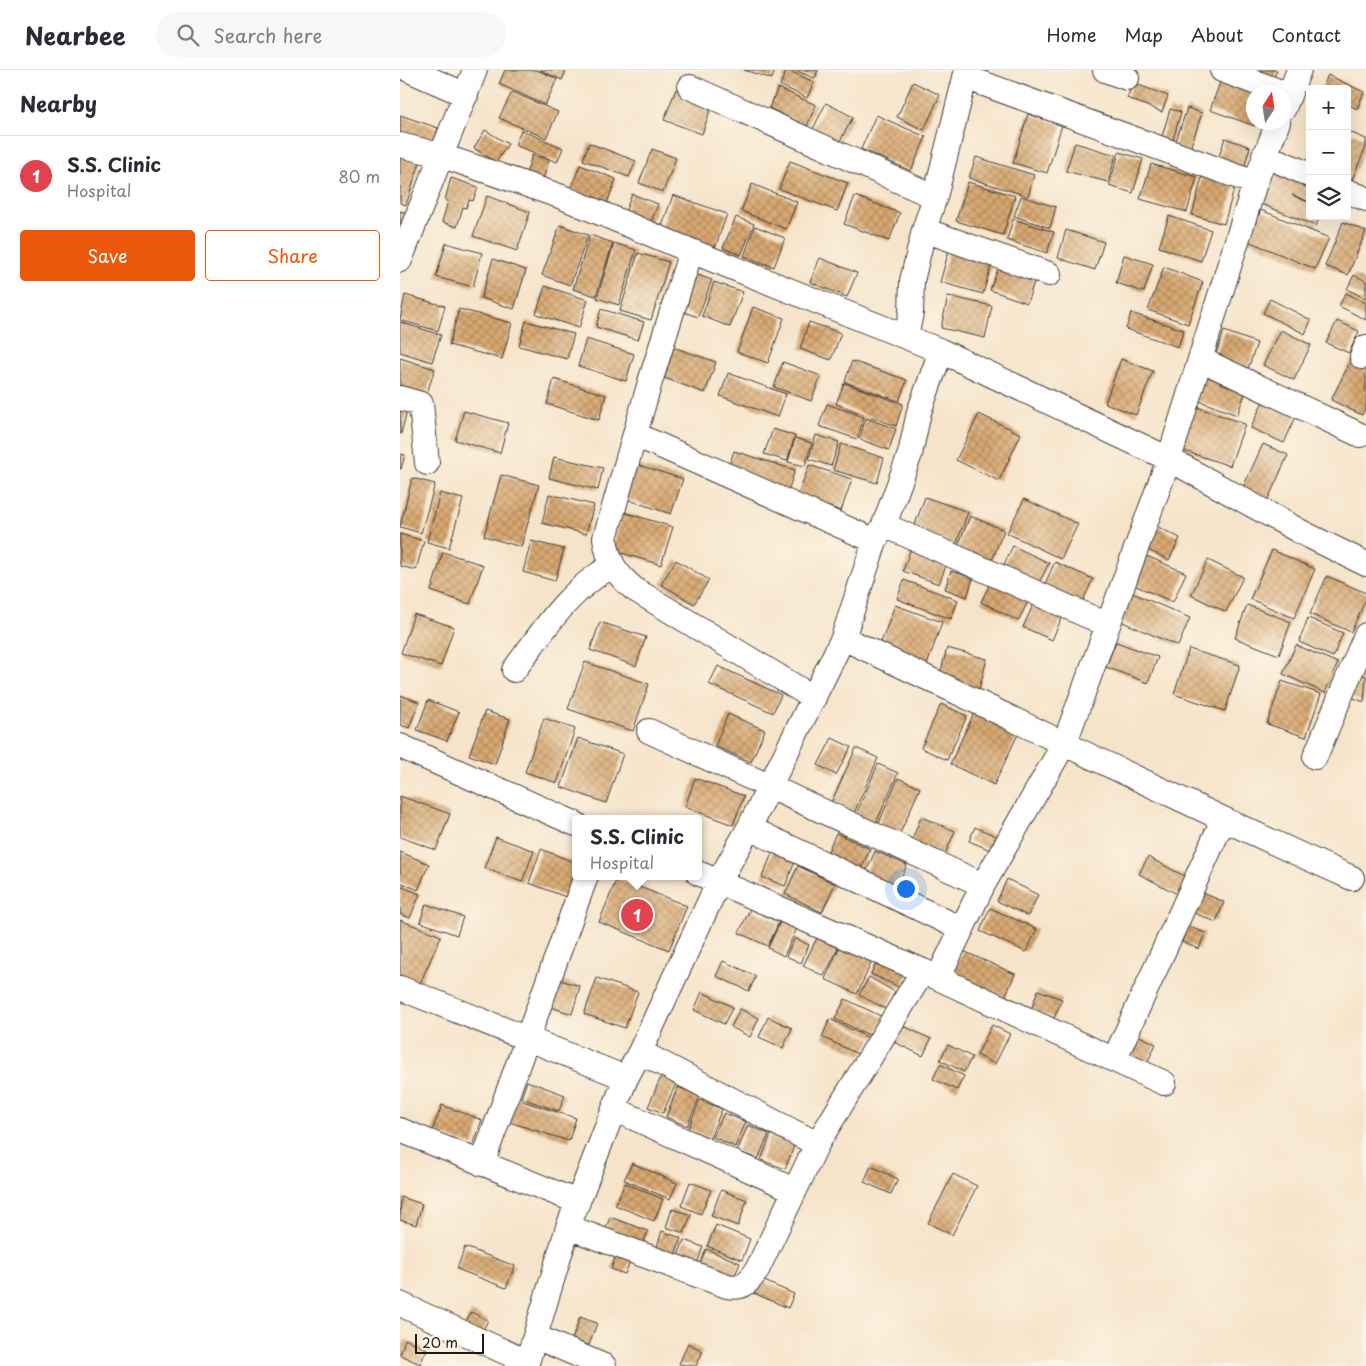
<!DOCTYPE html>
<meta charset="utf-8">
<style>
body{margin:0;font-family:"Playpen Sans",sans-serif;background:#f7f7f7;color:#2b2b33}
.controls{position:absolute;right:15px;top:15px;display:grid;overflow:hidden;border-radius:5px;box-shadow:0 5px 20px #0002}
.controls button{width:45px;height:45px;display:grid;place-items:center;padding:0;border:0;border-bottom:1px solid #e1e1e2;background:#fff;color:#2b2b33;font:25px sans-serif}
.compass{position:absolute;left:846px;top:15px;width:45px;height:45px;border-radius:50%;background:#fff;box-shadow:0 5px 20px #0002;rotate:12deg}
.scale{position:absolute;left:15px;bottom:12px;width:69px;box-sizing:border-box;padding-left:5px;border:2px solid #1c1c1c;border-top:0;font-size:14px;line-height:18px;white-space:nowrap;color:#1c1c1c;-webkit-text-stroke:4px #fcf5e5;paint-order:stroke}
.you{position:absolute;left:505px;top:818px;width:18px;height:18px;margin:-12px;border:4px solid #fff;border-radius:50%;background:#1a73e8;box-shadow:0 0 0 8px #1a73e833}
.badge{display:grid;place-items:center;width:32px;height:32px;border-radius:50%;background:#ea580c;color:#fff;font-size:16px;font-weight:700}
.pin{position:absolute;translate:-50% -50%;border:2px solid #fff;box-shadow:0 1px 5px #0006}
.popup{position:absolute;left:172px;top:745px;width:130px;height:65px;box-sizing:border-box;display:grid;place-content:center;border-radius:5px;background:#fff;filter:drop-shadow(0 1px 4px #0005);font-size:16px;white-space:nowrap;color:#7c7c81}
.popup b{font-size:19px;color:#2b2b33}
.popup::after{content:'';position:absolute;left:50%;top:100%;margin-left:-10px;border:10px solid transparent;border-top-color:#fff}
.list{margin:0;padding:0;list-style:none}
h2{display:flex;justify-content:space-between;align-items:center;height:65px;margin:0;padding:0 20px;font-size:21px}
h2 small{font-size:16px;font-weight:400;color:#7c7c81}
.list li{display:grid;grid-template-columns:32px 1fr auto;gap:15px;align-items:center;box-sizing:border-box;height:80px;padding:0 20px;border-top:1px solid #e1e1e2}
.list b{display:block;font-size:19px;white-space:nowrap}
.list p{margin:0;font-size:16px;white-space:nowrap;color:#7c7c81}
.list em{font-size:16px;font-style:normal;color:#7c7c81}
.actions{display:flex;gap:10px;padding:15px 20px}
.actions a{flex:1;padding:11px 0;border:1px solid #ea580c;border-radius:5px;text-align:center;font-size:18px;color:#ea580c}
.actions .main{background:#ea580c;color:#fff}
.icon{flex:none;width:28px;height:28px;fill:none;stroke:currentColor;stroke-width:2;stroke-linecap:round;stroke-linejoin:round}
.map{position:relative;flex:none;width:966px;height:1296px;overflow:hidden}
header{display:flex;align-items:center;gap:30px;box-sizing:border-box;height:70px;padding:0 25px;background:#fff;border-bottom:1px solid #e1e1e2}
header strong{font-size:24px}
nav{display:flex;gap:28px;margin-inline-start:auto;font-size:18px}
.search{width:350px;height:45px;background:#f7f7f7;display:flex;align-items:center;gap:12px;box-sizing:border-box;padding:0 18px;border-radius:28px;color:#7c7c81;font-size:19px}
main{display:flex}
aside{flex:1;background:#fff}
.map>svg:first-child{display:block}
.building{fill:url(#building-cross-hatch)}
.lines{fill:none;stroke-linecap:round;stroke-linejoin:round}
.minor-casing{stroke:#3d3a36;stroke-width:26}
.minor{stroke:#fff;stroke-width:24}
</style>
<header>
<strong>Nearbee</strong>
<div class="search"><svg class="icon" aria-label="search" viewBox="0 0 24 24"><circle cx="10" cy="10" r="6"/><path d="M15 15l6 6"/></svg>Search here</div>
<nav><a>Home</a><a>Map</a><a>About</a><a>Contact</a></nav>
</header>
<main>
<aside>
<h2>Nearby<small></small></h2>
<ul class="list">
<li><span class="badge" style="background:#e0444e">1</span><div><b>S.S. Clinic</b><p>Hospital</p></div><em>80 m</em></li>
</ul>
<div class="actions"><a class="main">Save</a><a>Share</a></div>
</aside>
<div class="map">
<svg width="966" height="1296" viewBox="0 0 966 1296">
<defs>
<pattern id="building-cross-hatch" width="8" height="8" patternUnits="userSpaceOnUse" patternTransform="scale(1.25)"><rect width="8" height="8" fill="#d9a972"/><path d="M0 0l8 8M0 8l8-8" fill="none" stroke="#af895d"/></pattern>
</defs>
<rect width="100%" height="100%" fill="#fcf5e5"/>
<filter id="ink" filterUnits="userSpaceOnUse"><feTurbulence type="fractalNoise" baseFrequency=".02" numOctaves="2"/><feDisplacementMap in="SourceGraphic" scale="10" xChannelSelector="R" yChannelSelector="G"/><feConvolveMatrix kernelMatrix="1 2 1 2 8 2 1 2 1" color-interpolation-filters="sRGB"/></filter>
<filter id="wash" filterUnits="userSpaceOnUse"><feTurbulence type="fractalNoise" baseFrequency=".0096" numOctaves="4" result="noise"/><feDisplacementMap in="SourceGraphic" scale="20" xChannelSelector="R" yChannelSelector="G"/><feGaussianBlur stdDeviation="1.12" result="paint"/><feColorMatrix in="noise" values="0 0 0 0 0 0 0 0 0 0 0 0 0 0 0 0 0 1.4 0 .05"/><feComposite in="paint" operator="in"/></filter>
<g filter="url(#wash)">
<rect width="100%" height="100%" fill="#f6e4ca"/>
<g id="blocks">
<!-- building -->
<path class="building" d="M105 0H137L157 9 145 35 99 14Z
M140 0H166L162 10Z
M344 0H375L372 9Z
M387 0 414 12 407 28 380 15Z
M394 0H418L415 8Z
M841 0H877L872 12Z
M928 5 964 22 957 39 947 34V19H922Z
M822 7 854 22 855 56 810 40Z
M513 12 540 25 524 60 497 47Z
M733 13 768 26 762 42 727 28Z
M378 18 416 35 407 56 369 38Z
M276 19 313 32 302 64 264 50Z
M112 22 158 42 146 68 99 48Z
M426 33 453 47 439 73 413 59Z
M787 38 802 43 789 82 774 77Z
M770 39 781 42 772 73 761 70Z
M628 44 662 55 647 103 613 93Z
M0 45 38 58 31 80 0 69Z
M476 45 526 67 511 101 461 79Z
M85 60 108 74 96 92 74 78Z
M121 60 163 78 157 92 115 75Z
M947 61 966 69V77L950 114 947 113Z
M825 68 850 77 842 105 816 96Z
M189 73 236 91 229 107 183 90Z
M675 73 716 85 708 112 666 101Z
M252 79 276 88 263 122 239 113Z
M0 82 21 89 6 135 0 133Z
M719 82 743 89 733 123 709 116Z
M132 85 149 90 142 113 125 108Z
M576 87 634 105 628 126 569 108Z
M390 91 448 113 437 141 379 119Z
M751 94 797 107 787 142 740 129Z
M180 95 216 109 207 133 171 119Z
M872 95 910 110V132L892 125 910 133V146H920L916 156 859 133Z
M802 107 835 116 824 154 792 145Z
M51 108 78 117 73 131 69 130 66 138 63 137 57 157 42 152 48 131 45 130Z
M568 112 615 126 603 165 556 151Z
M352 114 397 132 386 159 341 141Z
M232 124 258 134 250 155 224 145Z
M273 125 327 144 315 178 261 159Z
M87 126 130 142 117 181 73 166Z
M455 126 500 143 489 171 444 154Z
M621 126 656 137 650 158 614 146Z
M861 140 929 168 915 199 848 171Z
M0 141 7 143 0 165Z
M769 146 811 160 801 191 759 177Z
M336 147 354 154 341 185 323 178Z
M613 149 654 162 647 183 607 170Z
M943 152 966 161 948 205 925 196Z
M160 155 188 165 170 215 142 205Z
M355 156 385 168 374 197 344 186Z
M666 160 704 172 695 200 658 188Z
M190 165 213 173 196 226 173 219Z
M46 173 82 183 73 217 36 207Z
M214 173 236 180 219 235 197 228Z
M550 177 593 189 583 224 540 212Z
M238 183 269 192 251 250 220 241Z
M724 185 753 194 744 222 716 213Z
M420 188 457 203 447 227 410 212Z
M93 189 126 200 114 239 81 228Z
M599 196 635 209 627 233 590 220Z
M764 197 803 212 788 254 748 240Z
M289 202 312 210 298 247 275 239Z
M954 205 966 211V229L947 219Z
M314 212 343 222 330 257 302 246Z
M145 216 188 230 179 258 136 244Z
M946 223 966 233V250L939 236Z
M5 225 45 236 38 261 0 250Z
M548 226 592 236 585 268 541 258Z
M870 229 911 250 905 264 863 243Z
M353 237 384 248 368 293 337 282Z
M59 239 112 253 102 289 49 275Z
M201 239 244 252 238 270 196 257Z
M731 243 784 260 778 277 726 259Z
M126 251 174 264 167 289 119 276Z
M937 251 959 261 949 283 926 273Z
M0 252 41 265 32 292 0 282Z
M409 252 441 263 431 290 400 279Z
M881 260 911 275 894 310 863 295Z
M824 261 857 273 847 302 814 290Z
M186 269 234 284 226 311 178 296Z
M270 276 316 292 305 323 259 306Z
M0 288 35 299 25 329 0 321Z
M721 289 753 301 736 345 705 333Z
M951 290 966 297V337L962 345 931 330Z
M452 291 507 310 499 331 445 312Z
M383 292 421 306 411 331 374 317Z
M328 303 386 324 378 347 320 326Z
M803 305 846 321 837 345 794 329Z
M154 309 206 325 199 350 147 334Z
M444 313 503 334 496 356 436 334Z
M864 329 897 344 884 373 851 358Z
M427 334 464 347 457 369 419 356Z
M794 336 845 354 830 396 779 379Z
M0 338 7 340 1 364H0Z
M64 341 108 353 100 383 55 370Z
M579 344 621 364 599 411 556 390Z
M466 348 496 359 489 380 459 369Z
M373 359 395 366 387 391 364 384Z
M416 365 439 372 431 396 409 389Z
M395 368 412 373 405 396 388 392Z
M441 374 484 388 477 413 433 400Z
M863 374 888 385 864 438 839 426Z
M334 381 395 400 388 421 327 402Z
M0 384 5 385 1 399H0Z
M154 387 203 398 198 420 149 408Z
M235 394 283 409 271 444 223 428Z
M409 395 452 409 441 441 398 426Z
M101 405 139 415 121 477 84 466Z
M12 408 35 414 21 463 0 457Z
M40 423 63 429 49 478 27 472Z
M149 424 194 435 186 464 142 453Z
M525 427 568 442 556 475 513 460Z
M624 429 678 454 661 489 607 463Z
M223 442 273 457 261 495 212 480Z
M570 446 604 460 590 495 556 481Z
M754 455 780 468 769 490 744 478Z
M0 464 24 471 16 500 0 496Z
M131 471 164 479 155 511 123 502Z
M512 475 549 488 539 514 503 501Z
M613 476 649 493 637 517 601 500Z
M872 480 915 499 894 548 850 529Z
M43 482 83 495 70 534 31 521Z
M742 484 786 503 773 532 729 513Z
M276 490 309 510 294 534 261 514Z
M808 490 843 507 826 542 791 525Z
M655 492 693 509 680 537 642 520Z
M551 501 573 508 567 527 545 519Z
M927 506 966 523V529L951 562 910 544Z
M592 509 630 528 618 551 581 532Z
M504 510 558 530 551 549 497 529Z
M730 522 790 548 778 576 718 550Z
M634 533 663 545 652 570 623 557Z
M495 535 542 552 527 595 479 578Z
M847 535 891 552 879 585 835 568Z
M14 544 54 557 41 596 1 583Z
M908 548 943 563 933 587 899 572Z
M200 552 246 567 236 596 190 580Z
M716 572 758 587 748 613 706 597Z
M896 575 938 593 925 623 883 604Z
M547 578 587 589 579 619 539 608Z
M789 579 840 595 825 641 774 624Z
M185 592 249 614 233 661 168 639Z
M318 596 381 625 373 643 309 614Z
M954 602 966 606 964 632 946 625Z
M882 611 921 624 906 667 867 654Z
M0 625 19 632 9 658 0 655Z
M28 630 59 642 47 671 17 660Z
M541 634 567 646 547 690 521 678Z
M85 641 110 649 95 694 69 685Z
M574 643 618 664 594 715 550 694Z
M328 644 365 660 351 692 315 676Z
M144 648 175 659 157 713 125 702Z
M178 668 223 684 206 733 161 717Z
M432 668 451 677 436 705 418 695Z
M456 678 478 688 454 743 431 733Z
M478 694 498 703 474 758 454 749Z
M295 708 344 726 333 755 285 737Z
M498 708 520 718 497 770 476 760Z
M0 726 50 744 36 780 0 767Z
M521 747 555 761 543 789 510 775Z
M575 757 601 768 595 782 569 771Z
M436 763 470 779 460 801 426 786Z
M96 767 134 781 122 812 84 798Z
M141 779 176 793V802L166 827 129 813Z
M374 779 396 789 385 816 362 807Z
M475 781 507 795 495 820 464 807Z
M0 782 29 794 18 820 0 812Z
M748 787 792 810 783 827 739 804Z
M398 796 435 814 422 842 385 824Z
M217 808 287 836 269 880 199 852Z
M607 809 638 825 628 846 597 831Z
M0 816 20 824 10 848 0 844Z
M801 822 824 832 816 852 792 842Z
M26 834 63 847 57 865 20 852Z
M590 838 637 859 626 882 580 861Z
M350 839 379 852 368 876 339 863Z
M382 848 398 856 384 886 368 878Z
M0 850 41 866 18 918 0 911Z
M788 856 805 863 799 879 782 872Z
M395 868 409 875 401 893 386 886Z
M417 868 438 878 424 906 403 896Z
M441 874 473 889 457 924 425 909Z
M563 881 615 904 605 927 553 904Z
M479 886 509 900 501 918 471 904Z
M323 891 356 906 349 921 316 906Z
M469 907 495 922 486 939 459 925Z
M153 908 180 916 172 944 145 935Z
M197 908 238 922 225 958 184 944Z
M638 920 662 929 654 948 631 940Z
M302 922 333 937 324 954 294 940Z
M445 929 485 948 475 968 435 949Z
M340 939 359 948 350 967 331 957Z
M368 947 392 958 383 978 359 967Z
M430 949 471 969 462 986 422 967Z
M499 954 531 969 523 986 492 971Z
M592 955 610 964 595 994 577 985Z
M733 963 756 974 747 993 724 982Z
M548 975 572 987 564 1002 540 990Z
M540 994 564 1006 557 1020 533 1009Z
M261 1007 276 1013 263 1043 248 1037Z
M127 1011 165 1025 159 1041 121 1028Z
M278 1017 300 1026 287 1056 266 1047Z
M113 1028 176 1048 169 1071 106 1051Z
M300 1030 322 1039 310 1068 288 1059Z
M42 1035 82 1050 73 1076 32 1061Z
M324 1043 346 1052 335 1077 313 1067Z
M348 1055 369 1064 358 1089 337 1081Z
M371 1064 395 1074 385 1099 361 1090Z
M232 1093 277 1113 270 1129 224 1110Z
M471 1096 498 1109 491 1124 464 1112Z
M553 1104 577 1116 552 1165 528 1153Z
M290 1112 311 1120 301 1144 281 1136Z
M225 1113 263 1129 254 1151 215 1135Z
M321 1120 347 1130 338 1156 311 1146Z
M1 1127 22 1134 16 1155 0 1150Z
M272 1139 291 1145 284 1163 266 1157Z
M210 1147 248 1161 243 1175 205 1161Z
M316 1155 350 1169 342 1190 307 1176Z
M262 1161 281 1168 272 1193 254 1186Z
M284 1170 303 1177 295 1199 276 1191Z
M65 1177 115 1196 106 1218 57 1199Z
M306 1179 340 1193 333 1210 299 1197Z
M218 1180 232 1186 225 1204 211 1199Z
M355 1207 394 1224 388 1238 349 1221Z
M71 1242 88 1250 81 1264 64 1255Z
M180 1247 197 1253 189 1275 172 1270Z
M5 1269 27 1279 20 1294 0 1285Z
M288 1273 303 1281 296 1296 279 1294Z"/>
</g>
</g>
<g filter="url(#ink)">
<use href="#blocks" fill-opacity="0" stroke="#3d3a36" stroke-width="1"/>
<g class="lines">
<defs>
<path id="minor" d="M9 0 66 25
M705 0 727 8
M822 0 881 22
M565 7 855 113
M290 17 535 127
M884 38 899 0
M0 75 40 85 162 127 291 181 541 281 769 389 901 462 966 494
M864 85 910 105
M947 121 966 129
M524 160 649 204
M291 181 250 312 205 468C208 492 216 504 234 519L414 628
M0 190 75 0
M506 267 511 243 512 211 524 160 535 127 567 0
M962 287 966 277
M800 289 960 365
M0 328 21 334 27 393
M236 365 475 471
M484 455 708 555
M443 568C613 648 781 732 952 808
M114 600C144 560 167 521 212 496
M249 661 583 815
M0 676 176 754
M915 687 966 565
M349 758 562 859
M298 803 523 901 764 1013
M538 908 583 815 665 672 769 389 855 113 878 52
M0 918 226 1008
M240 982 417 1074 523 901
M714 990 823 750
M214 1039 394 1120
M0 1060 178 1132
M82 1094 186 806
M168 1157 327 1216C342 1219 347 1214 356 1202L417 1074
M0 1234 127 1292
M136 1267 204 1296
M126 1296 168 1157 226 1008 240 982 319 811 349 758 443 568 475 471 484 455 510 384 519 342 541 281"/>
</defs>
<!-- minor casing -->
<use href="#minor" class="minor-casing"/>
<!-- minor -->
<use href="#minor" class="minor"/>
</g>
</g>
</svg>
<div class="controls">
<button>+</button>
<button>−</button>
<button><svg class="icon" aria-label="layers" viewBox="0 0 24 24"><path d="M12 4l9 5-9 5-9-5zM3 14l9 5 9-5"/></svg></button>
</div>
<svg class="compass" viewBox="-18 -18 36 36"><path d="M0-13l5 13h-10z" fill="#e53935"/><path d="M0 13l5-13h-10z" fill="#7c7c81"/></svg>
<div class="scale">20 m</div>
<div class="you"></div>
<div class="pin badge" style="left:237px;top:845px;background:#e0444e">1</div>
<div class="popup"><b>S.S. Clinic</b>Hospital</div>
</div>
</main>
